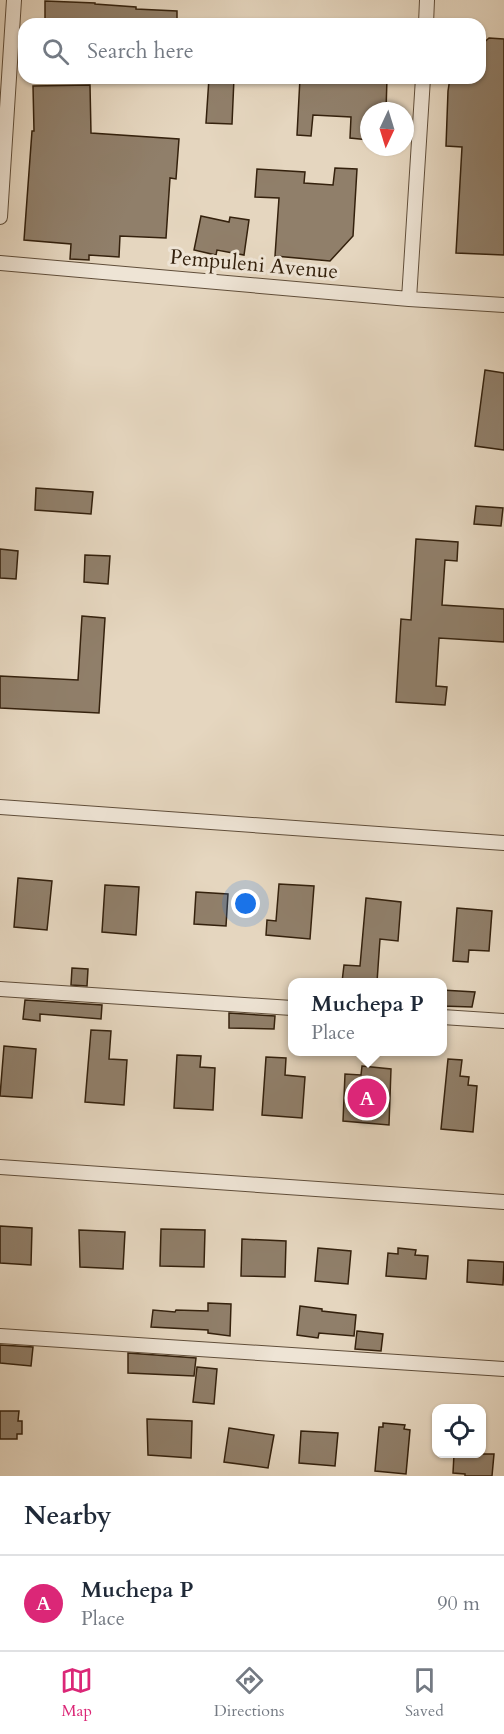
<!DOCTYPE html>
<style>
body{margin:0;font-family:Cardo,serif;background:#f6f6f7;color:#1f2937}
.controls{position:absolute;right:18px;bottom:18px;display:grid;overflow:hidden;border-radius:12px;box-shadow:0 2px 4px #0004}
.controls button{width:54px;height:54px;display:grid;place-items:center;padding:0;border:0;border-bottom:2px solid #e0e1e3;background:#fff;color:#1f2937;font:30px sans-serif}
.compass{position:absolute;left:360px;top:102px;width:54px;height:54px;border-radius:50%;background:#fff;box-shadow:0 2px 4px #0004;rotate:184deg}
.you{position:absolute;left:246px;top:904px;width:21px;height:21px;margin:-15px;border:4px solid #fff;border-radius:50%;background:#1a73e8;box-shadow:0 0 0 9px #1a73e833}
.badge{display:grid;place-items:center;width:39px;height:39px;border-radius:50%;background:#db2777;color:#fff;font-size:20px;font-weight:700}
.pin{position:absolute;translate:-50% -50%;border:3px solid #fff;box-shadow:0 2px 6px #0006}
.popup{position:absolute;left:288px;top:978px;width:159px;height:78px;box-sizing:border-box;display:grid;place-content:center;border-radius:12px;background:#fff;filter:drop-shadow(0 2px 4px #0005);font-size:20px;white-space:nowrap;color:#747a83}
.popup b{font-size:22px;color:#1f2937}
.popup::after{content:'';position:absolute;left:50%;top:100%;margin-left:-12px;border:12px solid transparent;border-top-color:#fff}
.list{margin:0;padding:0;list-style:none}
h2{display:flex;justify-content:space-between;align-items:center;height:78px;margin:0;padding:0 24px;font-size:26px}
h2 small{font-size:20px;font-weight:400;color:#747a83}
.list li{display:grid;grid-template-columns:39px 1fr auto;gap:18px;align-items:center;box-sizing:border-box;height:96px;padding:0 24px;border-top:2px solid #e0e1e3}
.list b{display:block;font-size:22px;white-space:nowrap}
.list p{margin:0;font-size:20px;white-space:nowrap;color:#747a83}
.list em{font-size:20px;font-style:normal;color:#747a83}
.icon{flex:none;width:33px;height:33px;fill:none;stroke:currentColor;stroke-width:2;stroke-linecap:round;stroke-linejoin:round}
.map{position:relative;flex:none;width:504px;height:1476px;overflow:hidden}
.search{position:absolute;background:#fff;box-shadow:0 2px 4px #0004;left:18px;right:18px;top:18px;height:66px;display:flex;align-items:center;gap:15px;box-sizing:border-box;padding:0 21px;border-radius:18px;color:#747a83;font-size:22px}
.sheet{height:174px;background:#fff}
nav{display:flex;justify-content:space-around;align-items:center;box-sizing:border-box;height:84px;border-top:2px solid #e0e1e3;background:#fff;font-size:16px;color:#747a83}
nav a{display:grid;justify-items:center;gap:3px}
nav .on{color:#db2777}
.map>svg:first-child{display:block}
.building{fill:#907f6a;stroke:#34210d;stroke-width:1.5}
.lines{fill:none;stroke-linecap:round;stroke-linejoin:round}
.street-casing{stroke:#604e3a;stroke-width:16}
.street{stroke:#eee4d5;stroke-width:14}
.labels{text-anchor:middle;stroke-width:6;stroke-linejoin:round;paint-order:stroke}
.street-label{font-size:21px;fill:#34210d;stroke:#eee4d5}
</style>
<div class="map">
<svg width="504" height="1476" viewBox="0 0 504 1476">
<rect width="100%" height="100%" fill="#e5d6bf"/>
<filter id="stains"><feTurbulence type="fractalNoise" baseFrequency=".00333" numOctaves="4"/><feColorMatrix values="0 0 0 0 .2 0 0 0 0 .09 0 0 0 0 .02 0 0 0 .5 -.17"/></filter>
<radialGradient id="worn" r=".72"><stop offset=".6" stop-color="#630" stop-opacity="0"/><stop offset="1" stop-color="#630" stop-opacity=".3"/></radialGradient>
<!-- building -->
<path class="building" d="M45 1 95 3V4L136 7V9L177 11V24H45Z
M489 38 504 39V255L456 253 462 147 446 146 448 91 450 78H480V46Z
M209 78H234L232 124 206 123Z
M300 78H387L386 111H369V140L350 138 351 117 313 115 311 136 297 135Z
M90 85 91 133 179 139 176 179 170 178 166 238 120 236 119 257 89 255V260L70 259 71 244 24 240 32 131H34L33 86Z
M335 168 357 169 353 236 330 261 275 256 279 198 255 197 257 169 305 172 304 183 333 185Z
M201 216 229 222 230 217 249 220 244 255 217 250 216 255 194 250Z
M485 370 504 373V450L475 446Z
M36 488 93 492 91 514 35 510Z
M476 506 503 508 501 526 474 524Z
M416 539 458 542 457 561 445 560 442 605 504 609V642L439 638 436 686 447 687 445 705 396 702 401 619 411 620Z
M0 549 18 551 16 579 0 578Z
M85 555 110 556 108 584 84 582Z
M82 616 105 618 99 713 0 708V676L78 680Z
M18 878 52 881 47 930 14 927Z
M279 884 314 886 310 939 266 935 267 920 276 921Z
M105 885 139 887 136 935 102 932Z
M196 892 228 894 226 926 194 924Z
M366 898 401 902 398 941 380 939 377 982H342L344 965 360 966Z
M457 908 492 911 489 951 469 950 468 962 453 961Z
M72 968 88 969 87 986 71 985Z
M442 990 475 992 472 1007 442 1006Z
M25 1000 102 1005 101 1019 40 1014V1021L23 1019Z
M229 1013 275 1016 274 1029 229 1028Z
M91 1030 111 1031 109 1059 127 1060 124 1105 85 1102Z
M4 1046 36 1049 32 1098 0 1096Z
M177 1055 201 1056 200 1067 215 1068 213 1110 174 1108Z
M266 1057 286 1058 285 1075 305 1077 302 1118 262 1115Z
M448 1059 462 1060 460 1076 469 1077 468 1085 477 1086 473 1132 441 1129Z
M362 1066 391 1069 389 1125 343 1121 345 1074 361 1075Z
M0 1226 32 1228 31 1265 0 1263Z
M161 1229 205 1230 204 1267 160 1266Z
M79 1230 125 1232 123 1269 80 1267Z
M242 1239 286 1241 285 1277 241 1276Z
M318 1248 351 1251 348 1284 315 1281Z
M398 1248 416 1250 415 1255 428 1256 426 1279 386 1276 388 1253 398 1254Z
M468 1260 504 1262 503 1285 467 1282Z
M208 1303 231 1304 230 1336 208 1333V1330L151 1327 153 1310 175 1312 176 1310 208 1311Z
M300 1306 322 1309V1311L356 1315 354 1336 319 1333 318 1338 297 1335Z
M357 1331 383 1334 381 1351 355 1349Z
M0 1345 33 1347 31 1366 0 1363Z
M128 1353 196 1358 194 1376 128 1373Z
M197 1367 217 1369 214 1404 193 1402Z
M0 1411H19L18 1421H22V1434H17V1439H0Z
M147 1419 192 1421 191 1458 148 1455Z
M383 1423 405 1425 404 1429 410 1430 406 1474 375 1471 379 1427H383Z
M229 1428 274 1435 268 1468 224 1462Z
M301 1431 338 1433 335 1466 299 1463Z
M454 1454H494L492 1476H465V1474L453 1473Z"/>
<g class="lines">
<defs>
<path id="street" d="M426 24 427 0
M0 217 14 0
M0 263 409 299 504 305
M409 299 423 78
M0 807 504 843
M0 989 292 1008
M442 1017 504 1021
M0 1167 504 1202
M0 1336 504 1369"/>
</defs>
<!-- street casing -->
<use href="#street" class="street-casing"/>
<!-- street -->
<use href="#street" class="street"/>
</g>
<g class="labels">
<!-- street labels -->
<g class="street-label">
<text transform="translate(254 264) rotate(5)" y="7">Pempuleni Avenue</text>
</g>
</g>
<rect width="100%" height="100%" filter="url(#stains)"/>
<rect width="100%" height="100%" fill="url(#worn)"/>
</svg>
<div class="controls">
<button><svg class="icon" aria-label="locate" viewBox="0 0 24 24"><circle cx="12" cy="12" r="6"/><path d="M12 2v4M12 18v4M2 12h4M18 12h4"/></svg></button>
</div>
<svg class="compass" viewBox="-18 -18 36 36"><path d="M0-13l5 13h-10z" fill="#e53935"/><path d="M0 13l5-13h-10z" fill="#747a83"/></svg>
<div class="you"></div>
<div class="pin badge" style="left:367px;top:1098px">A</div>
<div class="popup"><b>Muchepa P</b>Place</div>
<div class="search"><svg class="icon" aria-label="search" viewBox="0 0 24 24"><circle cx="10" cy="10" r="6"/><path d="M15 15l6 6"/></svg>Search here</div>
</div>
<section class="sheet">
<h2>Nearby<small></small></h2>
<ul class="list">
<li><span class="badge">A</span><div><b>Muchepa P</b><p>Place</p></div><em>90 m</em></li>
</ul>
</section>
<nav>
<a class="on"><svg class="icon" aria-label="map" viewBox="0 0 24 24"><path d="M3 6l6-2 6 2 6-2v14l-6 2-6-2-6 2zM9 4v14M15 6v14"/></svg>Map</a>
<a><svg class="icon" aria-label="directions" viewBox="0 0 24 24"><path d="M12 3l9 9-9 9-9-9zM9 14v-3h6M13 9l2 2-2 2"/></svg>Directions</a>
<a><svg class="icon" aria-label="saved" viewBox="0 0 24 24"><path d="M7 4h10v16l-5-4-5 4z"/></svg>Saved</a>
</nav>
